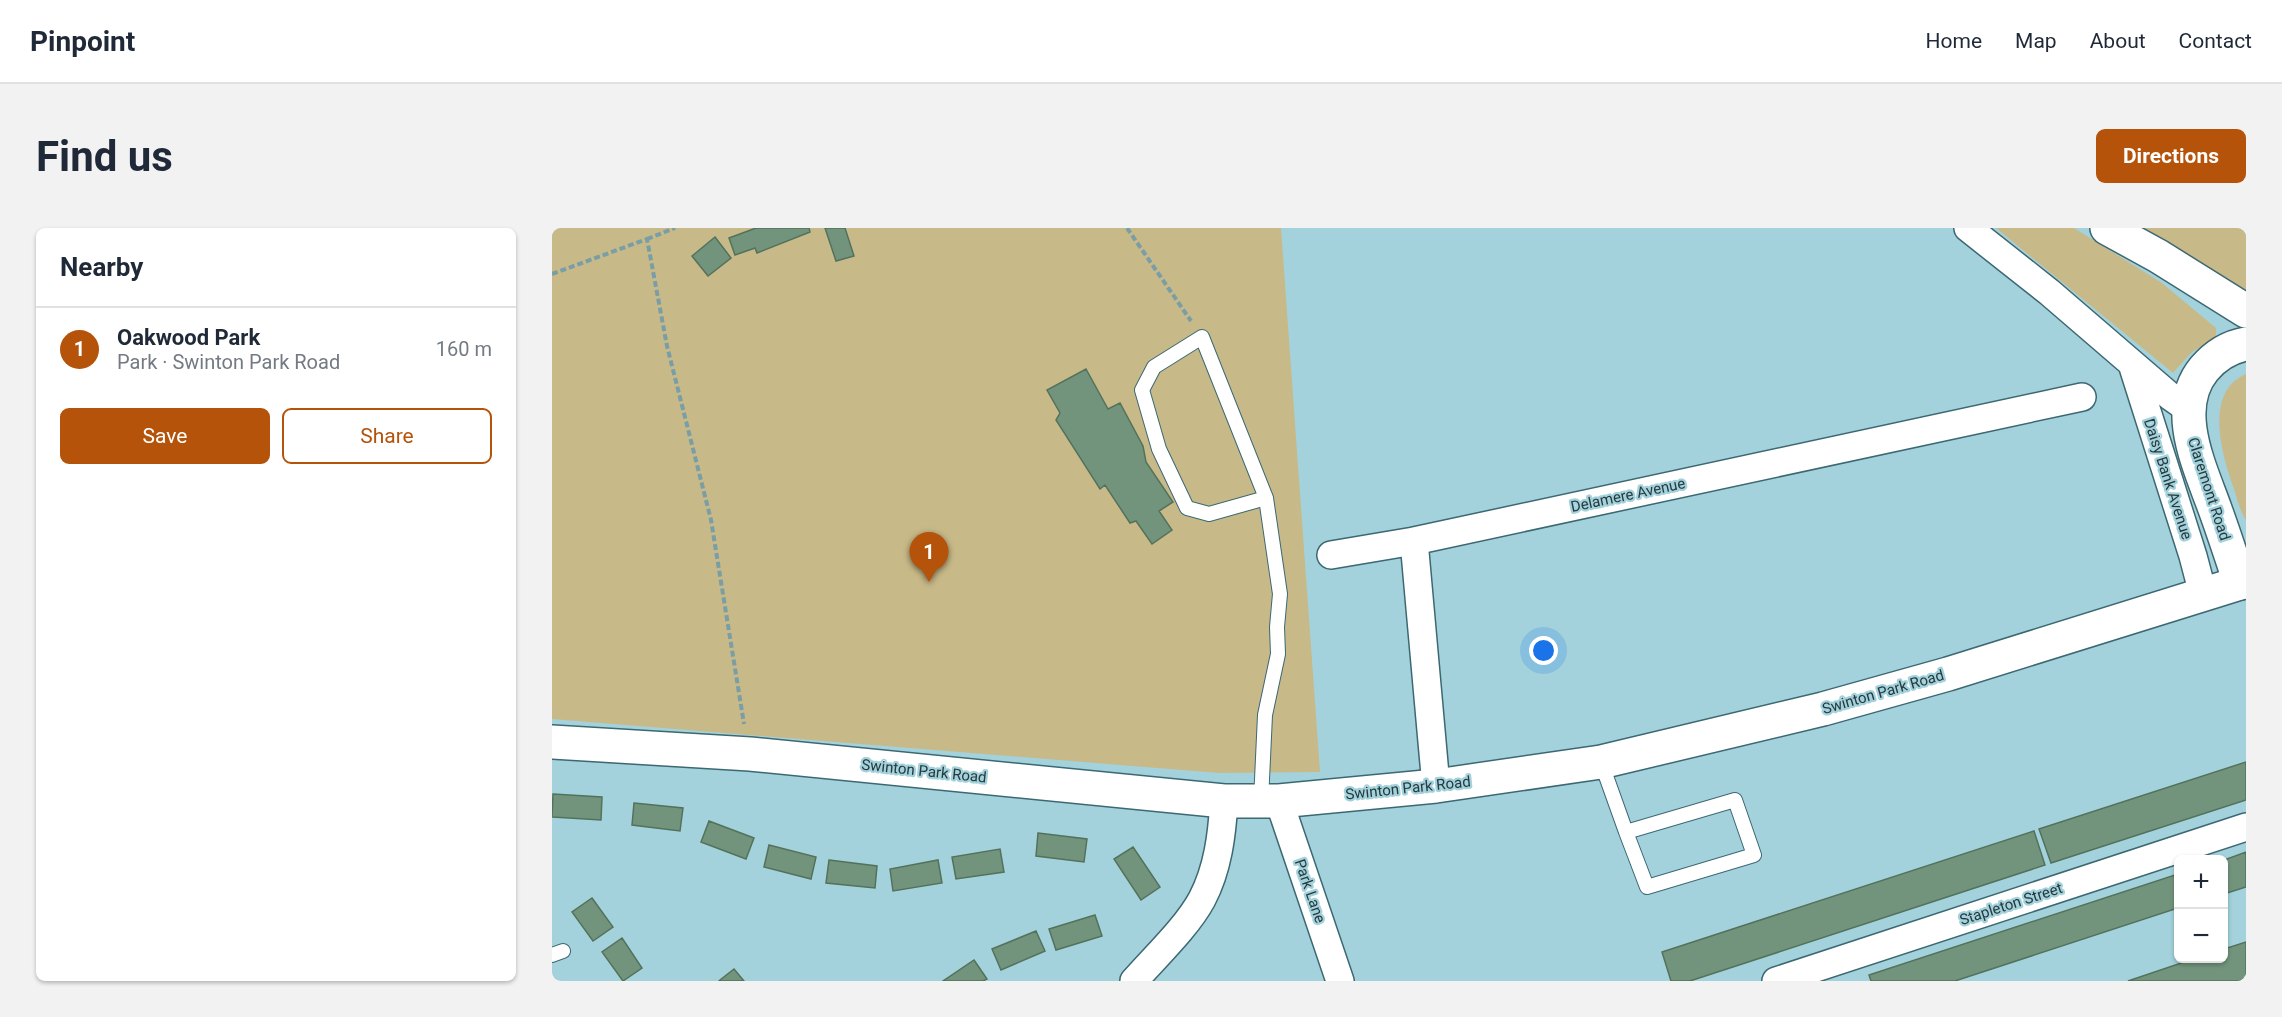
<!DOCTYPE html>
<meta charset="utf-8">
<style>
body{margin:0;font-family:Roboto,sans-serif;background:#f2f2f3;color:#1f2937}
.controls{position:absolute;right:18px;bottom:18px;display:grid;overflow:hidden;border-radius:9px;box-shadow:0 2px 4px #0004}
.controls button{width:54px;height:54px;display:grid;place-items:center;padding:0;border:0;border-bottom:2px solid #e0e1e3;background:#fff;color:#1f2937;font:30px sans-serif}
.you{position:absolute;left:992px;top:423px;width:21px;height:21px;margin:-15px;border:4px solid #fff;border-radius:50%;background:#1a73e8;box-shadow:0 0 0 9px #1a73e833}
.badge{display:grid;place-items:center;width:39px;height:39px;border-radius:50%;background:#b45309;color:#fff;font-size:20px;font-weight:700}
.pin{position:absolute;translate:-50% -50px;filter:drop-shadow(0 2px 3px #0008)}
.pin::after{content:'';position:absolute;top:32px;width:21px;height:18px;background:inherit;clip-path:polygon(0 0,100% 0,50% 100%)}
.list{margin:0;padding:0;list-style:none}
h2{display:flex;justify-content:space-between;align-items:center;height:78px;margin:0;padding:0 24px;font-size:26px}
h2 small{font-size:20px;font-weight:400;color:#747a83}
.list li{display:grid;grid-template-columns:39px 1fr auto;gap:18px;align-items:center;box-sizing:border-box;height:84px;padding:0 24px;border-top:2px solid #e0e1e3}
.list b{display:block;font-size:22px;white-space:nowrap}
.list p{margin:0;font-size:20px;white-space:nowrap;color:#747a83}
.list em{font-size:20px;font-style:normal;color:#747a83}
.actions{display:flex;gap:12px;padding:18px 24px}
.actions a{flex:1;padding:14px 0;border:2px solid #b45309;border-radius:9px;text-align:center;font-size:21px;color:#b45309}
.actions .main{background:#b45309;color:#fff}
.map{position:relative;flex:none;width:1694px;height:753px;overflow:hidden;border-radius:9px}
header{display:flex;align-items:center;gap:36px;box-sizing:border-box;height:84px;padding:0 30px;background:#fff;border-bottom:2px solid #e0e1e3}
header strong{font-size:28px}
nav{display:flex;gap:33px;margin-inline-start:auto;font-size:21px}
.intro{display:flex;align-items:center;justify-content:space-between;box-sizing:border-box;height:144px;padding:0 36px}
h1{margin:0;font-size:42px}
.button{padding:15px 27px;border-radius:9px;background:#b45309;color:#fff;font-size:21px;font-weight:700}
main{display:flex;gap:36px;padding:0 36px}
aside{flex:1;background:#fff;border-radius:9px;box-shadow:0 2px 4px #0004}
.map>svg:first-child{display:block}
.green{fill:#c8b988}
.building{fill:#73947c;stroke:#53725c;stroke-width:1.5}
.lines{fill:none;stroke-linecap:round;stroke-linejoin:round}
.service-casing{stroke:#3c6872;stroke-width:16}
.minor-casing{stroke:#3c6872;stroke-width:30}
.tertiary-casing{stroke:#3c6872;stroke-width:36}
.secondary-casing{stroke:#3c6872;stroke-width:36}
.trunk-casing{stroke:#3c6872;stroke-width:36}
.path{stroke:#799ea6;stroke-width:4;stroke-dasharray:6 3;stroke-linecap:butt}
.service{stroke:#fff;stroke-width:14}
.minor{stroke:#fff;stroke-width:27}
.tertiary{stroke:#fff;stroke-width:33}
.secondary{stroke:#fff;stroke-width:33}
.trunk{stroke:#fff;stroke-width:33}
.labels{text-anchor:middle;stroke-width:4.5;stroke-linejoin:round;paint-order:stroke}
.street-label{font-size:15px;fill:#26393d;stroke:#a3d2dc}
</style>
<header>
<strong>Pinpoint</strong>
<nav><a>Home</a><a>Map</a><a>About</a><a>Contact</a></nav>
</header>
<div class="intro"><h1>Find us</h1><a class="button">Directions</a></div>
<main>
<aside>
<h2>Nearby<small></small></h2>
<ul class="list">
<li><span class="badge">1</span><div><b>Oakwood Park</b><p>Park · Swinton Park Road</p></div><em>160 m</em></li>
</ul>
<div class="actions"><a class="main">Save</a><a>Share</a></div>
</aside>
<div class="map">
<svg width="1694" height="753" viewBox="0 0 1694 753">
<rect width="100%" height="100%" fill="#a3d2dc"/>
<!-- green -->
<path class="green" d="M0 0H729L768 544 667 545 0 491Z
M1444 0H1522L1610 55 1664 100V110L1640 124 1621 145Z
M1569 0H1694V75Z
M1694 146V292C1688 283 1685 271 1682 261 1670 228 1651 164 1694 146Z"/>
<!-- building -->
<path class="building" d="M204 0H257L258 4 205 25 203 20 183 27 177 10Z
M273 0H293L302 28 284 33Z
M163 9 179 30 156 48 140 28Z
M534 141 556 181 568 175 591 218 594 234 621 274 607 283 620 302 600 316 584 293 578 295 553 257 548 261 504 192 508 185 495 162Z
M1694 534V572L1499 635 1487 601Z
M1 566 50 569 49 592 0 589Z
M82 575 131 580 128 603 80 597Z
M157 593 202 610 194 631 149 614Z
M1482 603 1493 637 1138 753H1119L1110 724Z
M486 605 535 611 532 634 484 628Z
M217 617 264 629 259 651 212 639Z
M581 619 608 659 589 672 562 631Z
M448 621 452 644 404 651 400 629Z
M1694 624V659L1672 666V632Z
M277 632 325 638 323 660 274 655Z
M386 632 390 655 341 663 338 641Z
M1626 646V680L1403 753H1319L1317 747Z
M40 670 61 699 41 713 20 684Z
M543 687 550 708 504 722 497 701Z
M484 703 493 723 449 742 440 721Z
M70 710 90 740 71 753 50 724Z
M1694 714V751L1687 753H1576L1644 730H1672V721Z
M422 732 435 751 431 753H391Z
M182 741 192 753H167L168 752Z"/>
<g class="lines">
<defs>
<path id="service" d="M1049 534 1074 604 1183 572 1202 627 1095 659 1074 604
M709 573 713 487 726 426 725 399 728 366 714 270 650 109 602 139 590 162 607 221 635 280 657 286 714 270
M0 727 11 723"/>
<path id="minor" d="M1416 0 1497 64 1619 169 1636 181
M1580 136 1641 328 1651 366
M779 327 862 313
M884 558 862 313 1530 169
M727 573 788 753
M582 753C603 729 635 699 650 671 666 641 670 606 672 573
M1224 753 1694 599"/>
<path id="tertiary" d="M0 514 198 526 672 573H727L884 558 1049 534 1271 481 1396 446 1688 355"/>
<path id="secondary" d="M1694 116C1677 119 1663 128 1652 141 1619 181 1648 239 1663 281 1672 306 1680 330 1688 355L1694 353"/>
<path id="trunk" d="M1555 0 1606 28 1694 83"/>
</defs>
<!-- service casing -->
<use href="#service" class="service-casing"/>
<!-- minor casing -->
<use href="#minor" class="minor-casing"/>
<!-- tertiary casing -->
<use href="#tertiary" class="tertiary-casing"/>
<!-- secondary casing -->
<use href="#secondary" class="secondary-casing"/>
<!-- trunk casing -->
<use href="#trunk" class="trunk-casing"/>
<!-- path -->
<path class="path" d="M575 0 639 93
M95 11 123 0
M0 46 95 11 115 118 159 292 192 496"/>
<!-- service -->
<use href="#service" class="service"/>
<!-- minor -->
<use href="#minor" class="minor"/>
<!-- tertiary -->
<use href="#tertiary" class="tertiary"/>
<!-- secondary -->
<use href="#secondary" class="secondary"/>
<!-- trunk -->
<use href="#trunk" class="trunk"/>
</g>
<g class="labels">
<!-- street labels -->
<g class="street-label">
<text transform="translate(1616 251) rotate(72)" y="5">Daisy Bank Avenue</text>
<text transform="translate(1657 261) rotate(72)" y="5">Claremont Road</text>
<text transform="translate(1076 267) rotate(-12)" y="5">Delamere Avenue</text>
<text transform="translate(1331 464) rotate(-16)" y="5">Swinton Park Road</text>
<text transform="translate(372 543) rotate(6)" y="5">Swinton Park Road</text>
<text transform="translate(856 560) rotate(-6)" y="5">Swinton Park Road</text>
<text transform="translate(758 663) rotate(71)" y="5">Park Lane</text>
<text transform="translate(1459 676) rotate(-18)" y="5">Stapleton Street</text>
</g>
</g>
</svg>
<div class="controls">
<button>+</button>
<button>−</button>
</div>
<div class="you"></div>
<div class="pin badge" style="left:377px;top:354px">1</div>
</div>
</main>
